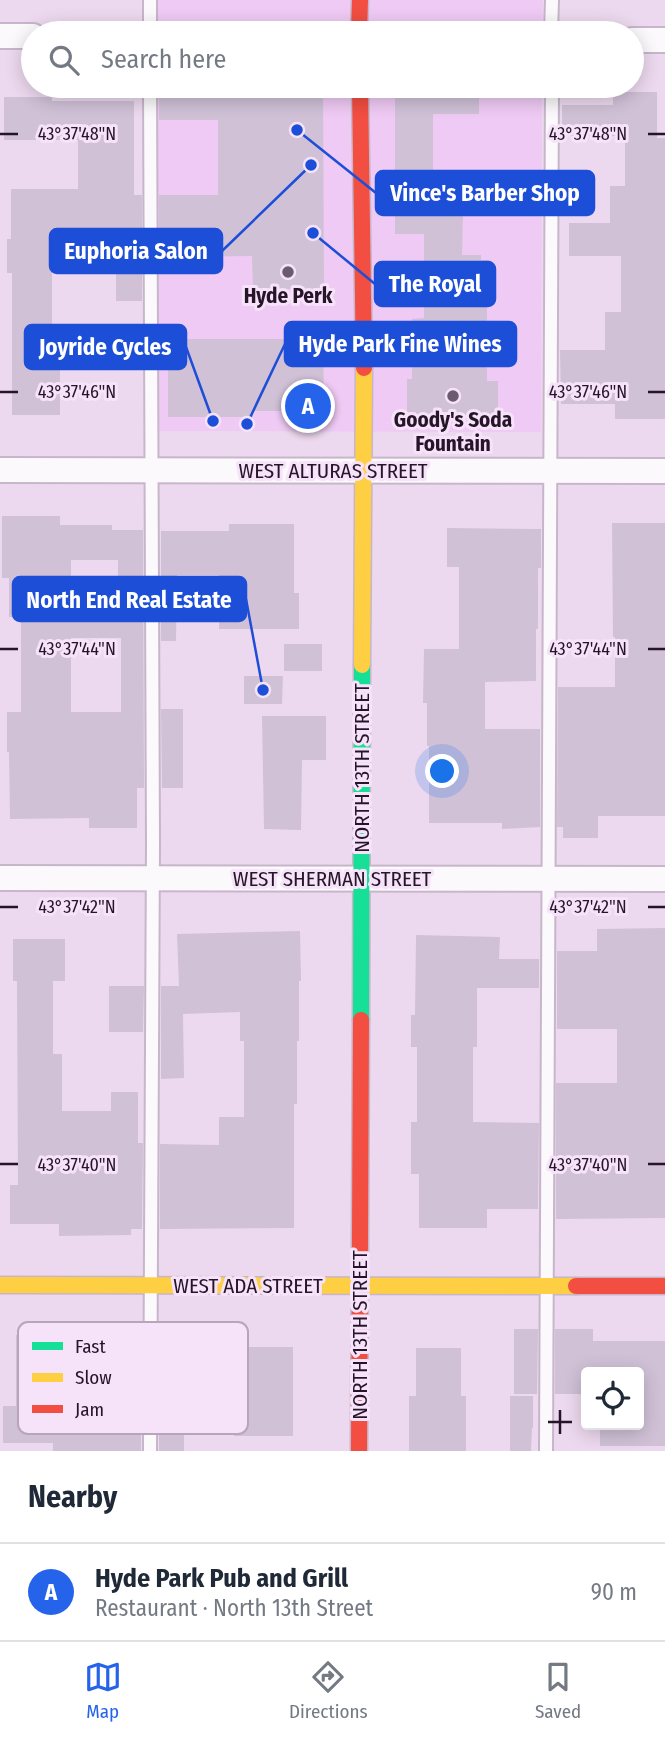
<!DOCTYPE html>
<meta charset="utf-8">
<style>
body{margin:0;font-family:"Fira Sans Condensed",sans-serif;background:#f2f2f3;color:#1f2937}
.controls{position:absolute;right:21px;bottom:21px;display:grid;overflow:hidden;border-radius:7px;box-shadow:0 4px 18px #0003}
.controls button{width:63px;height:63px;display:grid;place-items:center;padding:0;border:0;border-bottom:2px solid #e0e1e3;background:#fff;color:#1f2937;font:35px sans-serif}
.you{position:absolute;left:443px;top:772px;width:24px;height:24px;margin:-18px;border:5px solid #fff;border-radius:50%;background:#1a73e8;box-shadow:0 0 0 10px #1a73e833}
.badge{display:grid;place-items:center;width:46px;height:46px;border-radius:50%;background:#2563eb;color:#fff;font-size:23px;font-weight:700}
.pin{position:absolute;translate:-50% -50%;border:4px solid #fff;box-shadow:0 2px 7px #0006}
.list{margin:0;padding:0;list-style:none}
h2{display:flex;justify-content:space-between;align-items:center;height:91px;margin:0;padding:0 28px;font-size:30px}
h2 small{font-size:23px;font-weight:400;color:#747a83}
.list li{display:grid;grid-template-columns:46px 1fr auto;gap:21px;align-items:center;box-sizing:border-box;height:98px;padding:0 28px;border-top:2px solid #e0e1e3}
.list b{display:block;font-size:26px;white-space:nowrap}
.list p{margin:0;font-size:23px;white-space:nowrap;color:#747a83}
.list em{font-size:23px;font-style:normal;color:#747a83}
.icon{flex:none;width:38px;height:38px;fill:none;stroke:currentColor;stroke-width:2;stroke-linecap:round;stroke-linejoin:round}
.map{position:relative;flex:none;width:665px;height:1451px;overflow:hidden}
.search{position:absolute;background:#fff;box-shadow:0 4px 18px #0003;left:21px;right:21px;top:21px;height:77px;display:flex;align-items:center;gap:18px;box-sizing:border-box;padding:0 24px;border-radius:38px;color:#747a83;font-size:26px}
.sheet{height:189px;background:#fff}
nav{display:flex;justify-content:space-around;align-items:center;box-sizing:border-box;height:98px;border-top:2px solid #e0e1e3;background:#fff;font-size:19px;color:#747a83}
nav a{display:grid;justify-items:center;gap:4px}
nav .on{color:#2563eb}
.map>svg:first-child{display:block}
.built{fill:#efcaf4}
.building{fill:#d0c1d7;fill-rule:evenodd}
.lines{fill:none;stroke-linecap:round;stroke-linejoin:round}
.lane-casing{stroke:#c7b6ca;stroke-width:16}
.street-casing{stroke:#c7b6ca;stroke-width:28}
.fast-casing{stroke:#c7b6ca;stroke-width:19}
.slow-casing{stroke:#c7b6ca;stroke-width:19}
.jam-casing{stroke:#c7b6ca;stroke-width:19}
.lane{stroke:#fcf9fd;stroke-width:12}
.street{stroke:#fcf9fd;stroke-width:24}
.fast{stroke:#16e098;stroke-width:16}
.slow{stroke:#ffcf43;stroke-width:16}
.jam{stroke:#f24e42;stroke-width:16}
.ticks{fill:none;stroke:#261528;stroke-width:2.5}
.poi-dot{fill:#6c5a6e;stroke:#f6e3f9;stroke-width:2.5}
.labels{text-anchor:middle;stroke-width:6;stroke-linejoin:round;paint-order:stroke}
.poi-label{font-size:21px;font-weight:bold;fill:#261528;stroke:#f6e3f9}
.street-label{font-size:21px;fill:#261528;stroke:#f6e3f9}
.key{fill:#f6e3f9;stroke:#b8a5ba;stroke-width:2}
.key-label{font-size:19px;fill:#261528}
.ticks-label{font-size:18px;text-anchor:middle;fill:#261528;stroke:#f6e3f9;stroke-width:6;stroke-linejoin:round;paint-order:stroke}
.leader{fill:none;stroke:#1d4ed8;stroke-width:2.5}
.callout-dot{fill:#1d4ed8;stroke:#f6e3f9;stroke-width:2.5}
.callout{fill:#1d4ed8;stroke:#1d4ed8;stroke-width:2.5}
.callout-label{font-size:23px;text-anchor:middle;font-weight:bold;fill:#fff}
</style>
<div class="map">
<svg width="665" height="1451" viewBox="0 0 665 1451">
<rect width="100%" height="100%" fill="#edd9ef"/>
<!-- built -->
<path class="built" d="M158 0H543L542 33H158Z
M158 86H542L541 432 157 431Z"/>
<!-- building -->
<path class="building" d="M159 86H323L324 289H253L252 256 159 257V195H218V120H159Z
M395 86H479V114H433V175H455V206H463L462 255H481V260H490V306H487V381H498V416L416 415V412H407V379H412V319L424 318V234H395Z
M613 92H657V138H665V419H615V404H561L560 350H605V312H621V256H569V223H610V186H625V136H562V105H613Z
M4 97H52V101H134V195H142V301H116V228H64V273H52V370H60V415H12V273H7V239H11V189H78V140H4Z
M168 339H323L324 411H253V417H168Z
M2 516H60V525H112V530H143L144 788H137V828H89V818L10 819 9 752H7V712H21V617H9V578H2ZM71 560H118V607H71ZM71 638H121V712H71Z
M612 523H665V816H598V838H563V827H557L558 687H615V637H613Z
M229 524H294V593H299V629H219V575H177L176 641H161V531H229Z
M447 528 541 529V568H538V629H536V681L485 682V729H540V827L502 829V823H429V746H427V703H423L424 649H459V567H447Z
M284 644H322V671H284Z
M244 676H283L282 704H244Z
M161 709H183V788H162Z
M262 716H326V760H302L301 830 264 829Z
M665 928V1218L556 1219V1083H617V1029H557V951H597V929Z
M300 931 301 981H299V1041H297V1104H294V1228L160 1229V1144L219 1145V1117H244V1041H240V1012L183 1014 184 1078 161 1079V986H179L177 934Z
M416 935 500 937 499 959H539V988H477V1047H473V1122L539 1123 538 1209H487V1228H419V1174H411V1122H417V1047H411V1015H415Z
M13 939H65V981H53V1054H62V1111H111V1092H138V1143H143L142 1229H131V1235L59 1236V1224H10V1185H18L17 981H13Z
M109 986H144L143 1032H109Z
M514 1329H538L537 1394H514Z
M555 1329H593V1341H665V1446H600V1425H639V1372H586V1394H555Z
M86 1334H141V1451H53V1443H3V1406H16V1335H72Z
M244 1347H293V1436H234V1385H207L206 1359H244Z
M416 1348H461V1396H466V1451H409V1396H416Z
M510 1396H533V1428H532L531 1451H510Z
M159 1414H184V1451H159Z"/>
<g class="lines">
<defs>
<path id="lane" d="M150 33V0
M551 33 552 0
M150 1451 153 845 150 86
M546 1451 552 86"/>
<path id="street" d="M0 36H33
M632 40H665
M0 470 665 471
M0 878 665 879"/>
<path id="fast" d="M361 1020 362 665"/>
<path id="slow" d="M362 665 364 368
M0 1285 576 1286"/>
<path id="jam" d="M359 33 360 0
M360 86 364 368
M576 1286H665
M359 1451 361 1020"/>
</defs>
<!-- lane casing -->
<use href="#lane" class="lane-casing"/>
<!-- street casing -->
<use href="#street" class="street-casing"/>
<!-- fast casing -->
<use href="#fast" class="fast-casing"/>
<!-- slow casing -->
<use href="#slow" class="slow-casing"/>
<!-- jam casing -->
<use href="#jam" class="jam-casing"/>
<!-- lane -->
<use href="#lane" class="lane"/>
<!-- street -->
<use href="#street" class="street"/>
<!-- fast -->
<use href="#fast" class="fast"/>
<!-- slow -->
<use href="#slow" class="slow"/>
<!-- jam -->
<use href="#jam" class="jam"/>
</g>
<!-- ticks -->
<path class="ticks" d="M0 134H18M648 134H665M0 392H18M648 392H665M0 649H18M648 649H665M0 907H18M648 907H665M0 1164H18M648 1164H665M560 1410V1434M548 1422H572"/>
<!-- markers -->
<g class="poi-dot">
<circle cx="288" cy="272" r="7"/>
<circle cx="453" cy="396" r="7"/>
</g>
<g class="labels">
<!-- poi labels -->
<g class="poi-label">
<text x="288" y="303">Hyde Perk</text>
<text x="453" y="427">Goody's Soda<tspan x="453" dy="24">Fountain</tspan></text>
</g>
<!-- street labels -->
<g class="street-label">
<text x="333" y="478">WEST ALTURAS STREET</text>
<text transform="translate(362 768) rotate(-90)" y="7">NORTH 13TH STREET</text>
<text x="332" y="886">WEST SHERMAN STREET</text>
<text x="248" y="1293">WEST ADA STREET</text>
<text transform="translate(360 1335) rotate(-90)" y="7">NORTH 13TH STREET</text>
</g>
</g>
<!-- legend -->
<rect x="18" y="1322" width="230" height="112" rx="10" class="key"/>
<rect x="32" y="1342" width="31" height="8" fill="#16e098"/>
<rect x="32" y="1373" width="31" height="9" fill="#ffcf43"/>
<rect x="32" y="1405" width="31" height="8" fill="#f24e42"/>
<g class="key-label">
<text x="75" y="1353">Fast</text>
<text x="75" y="1384">Slow</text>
<text x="75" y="1416">Jam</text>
</g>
<g class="ticks-label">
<text x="77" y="140">43°37'48"N</text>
<text x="588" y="140">43°37'48"N</text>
<text x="77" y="398">43°37'46"N</text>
<text x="588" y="398">43°37'46"N</text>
<text x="77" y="655">43°37'44"N</text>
<text x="588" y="655">43°37'44"N</text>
<text x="77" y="913">43°37'42"N</text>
<text x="588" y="913">43°37'42"N</text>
<text x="77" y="1171">43°37'40"N</text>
<text x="588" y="1171">43°37'40"N</text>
</g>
<!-- callouts -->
<path class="leader" d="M297 130L376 193M311 165L222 251M313 233L375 284M247 424L285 344M213 421L186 347M263 690L246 599"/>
<g class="callout-dot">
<circle cx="297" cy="130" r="7"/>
<circle cx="311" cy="165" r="7"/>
<circle cx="313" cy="233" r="7"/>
<circle cx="247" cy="424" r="7"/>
<circle cx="213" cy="421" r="7"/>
<circle cx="263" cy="690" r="7"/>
</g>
<g class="callout">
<rect x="376" y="171" width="218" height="44" rx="7"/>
<rect x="50" y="229" width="172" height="44" rx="7"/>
<rect x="375" y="262" width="120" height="44" rx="7"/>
<rect x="285" y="322" width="231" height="44" rx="7"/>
<rect x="25" y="325" width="161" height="44" rx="7"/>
<rect x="13" y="577" width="233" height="44" rx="7"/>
</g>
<g class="callout-label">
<text x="485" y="201">Vince's Barber Shop</text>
<text x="136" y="259">Euphoria Salon</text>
<text x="435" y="292">The Royal</text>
<text x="400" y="352">Hyde Park Fine Wines</text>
<text x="105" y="355">Joyride Cycles</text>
<text x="129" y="608">North End Real Estate</text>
</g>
</svg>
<div class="controls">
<button><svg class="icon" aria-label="locate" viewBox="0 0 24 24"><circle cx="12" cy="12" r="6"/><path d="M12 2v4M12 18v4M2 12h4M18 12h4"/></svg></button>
</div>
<div class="you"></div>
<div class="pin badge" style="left:308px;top:406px">A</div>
<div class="search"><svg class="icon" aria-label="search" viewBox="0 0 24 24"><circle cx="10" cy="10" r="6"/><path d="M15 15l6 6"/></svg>Search here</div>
</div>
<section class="sheet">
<h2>Nearby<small></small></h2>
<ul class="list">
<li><span class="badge">A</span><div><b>Hyde Park Pub and Grill</b><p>Restaurant · North 13th Street</p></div><em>90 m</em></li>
</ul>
</section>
<nav>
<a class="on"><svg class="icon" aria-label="map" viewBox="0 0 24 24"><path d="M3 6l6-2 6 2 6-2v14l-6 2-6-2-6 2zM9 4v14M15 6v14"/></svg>Map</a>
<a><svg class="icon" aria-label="directions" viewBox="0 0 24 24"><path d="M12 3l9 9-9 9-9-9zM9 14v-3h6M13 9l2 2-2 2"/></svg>Directions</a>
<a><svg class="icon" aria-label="saved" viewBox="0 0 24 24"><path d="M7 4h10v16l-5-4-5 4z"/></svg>Saved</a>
</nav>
